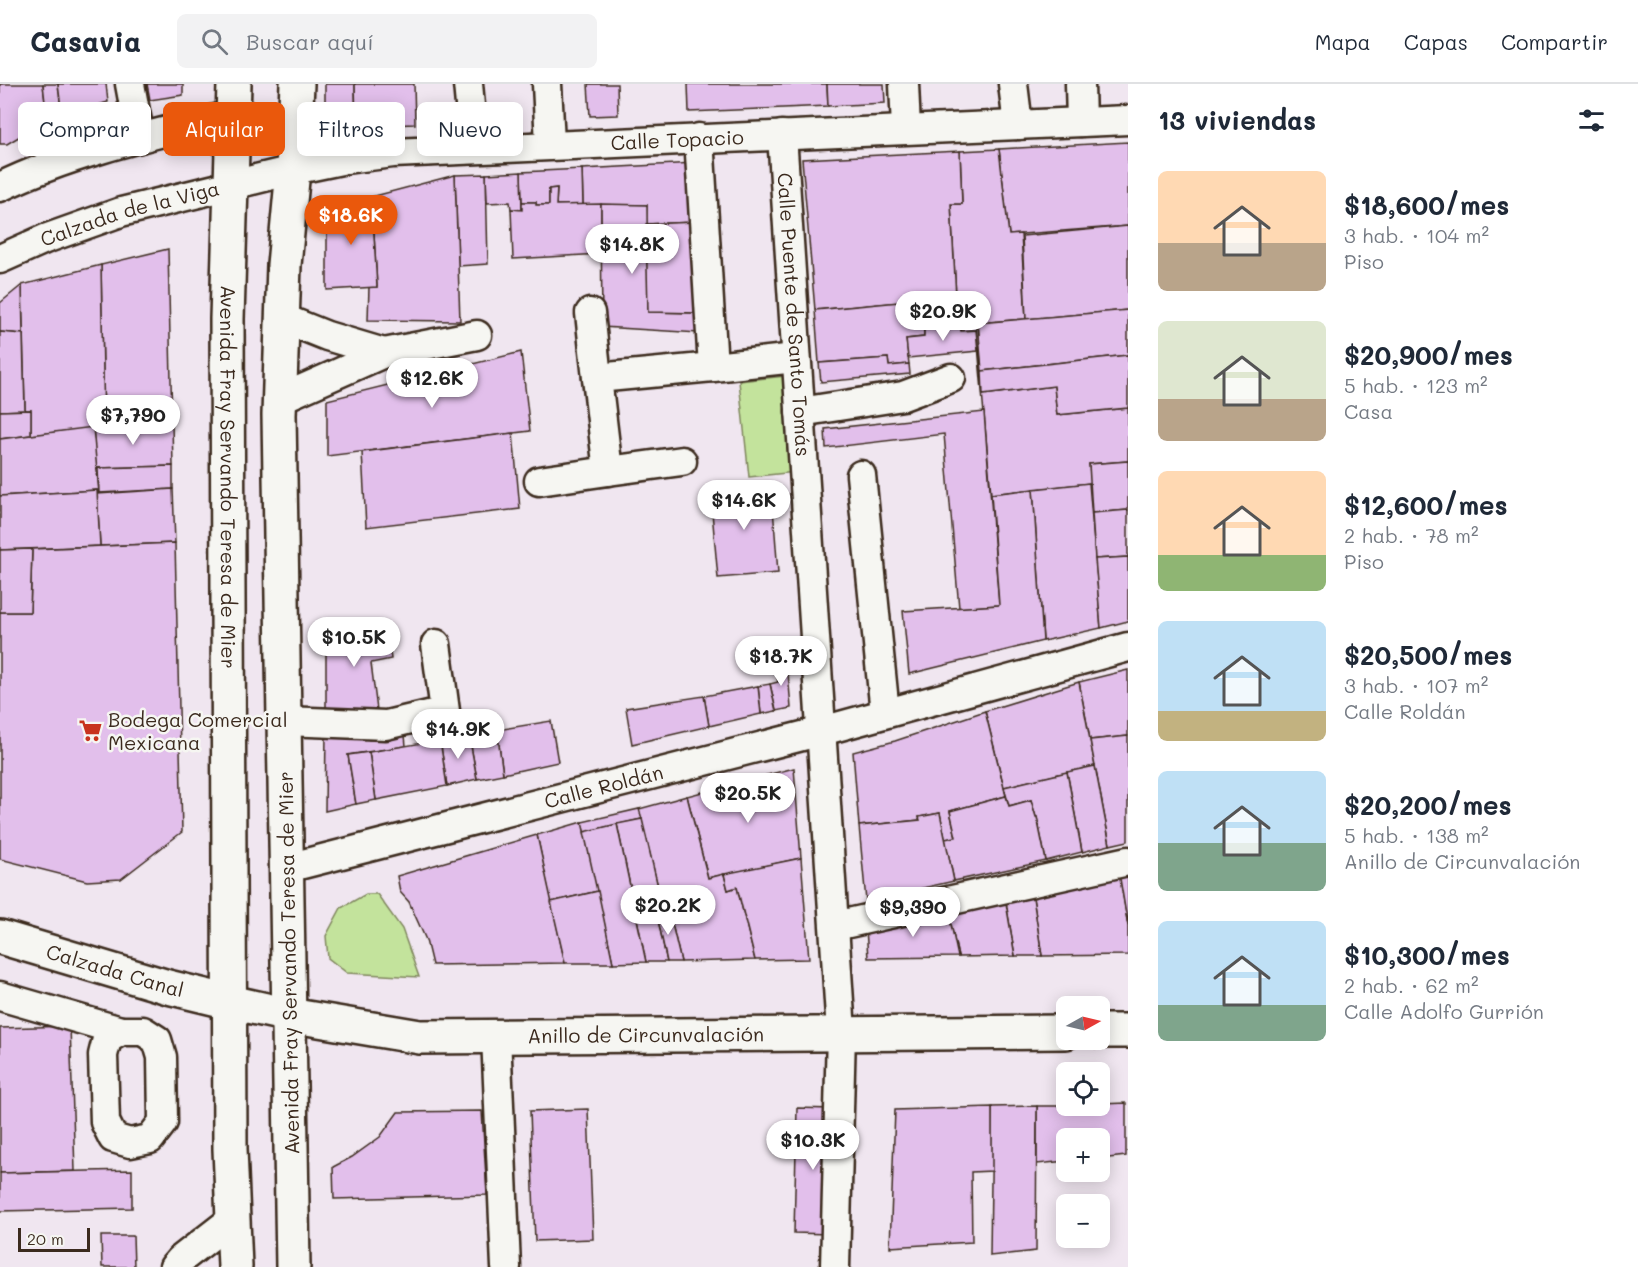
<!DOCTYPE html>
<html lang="es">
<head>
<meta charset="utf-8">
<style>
  :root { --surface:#fff; --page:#f2f2f3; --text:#1f2937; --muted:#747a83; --line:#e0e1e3; --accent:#ea580c }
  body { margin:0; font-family:Mali,sans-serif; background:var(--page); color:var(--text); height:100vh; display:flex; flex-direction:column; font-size:22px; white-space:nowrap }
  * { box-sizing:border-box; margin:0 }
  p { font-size:20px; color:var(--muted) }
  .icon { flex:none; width:33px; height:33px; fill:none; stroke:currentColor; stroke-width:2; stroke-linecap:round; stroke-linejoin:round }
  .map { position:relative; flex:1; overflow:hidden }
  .sheet { display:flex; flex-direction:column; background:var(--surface); width:510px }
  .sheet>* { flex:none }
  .banner { position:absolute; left:18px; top:18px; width:570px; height:54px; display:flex; gap:12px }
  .needle { width:39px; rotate:82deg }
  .fabs { position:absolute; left:1056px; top:912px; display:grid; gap:12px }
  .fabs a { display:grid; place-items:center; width:54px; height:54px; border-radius:9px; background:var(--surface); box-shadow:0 3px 15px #0003; font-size:30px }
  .scale { position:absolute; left:18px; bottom:15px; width:72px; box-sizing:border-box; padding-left:6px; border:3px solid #3b2a1e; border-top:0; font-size:16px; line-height:21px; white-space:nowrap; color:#3b2a1e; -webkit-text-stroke:4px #f6f6f2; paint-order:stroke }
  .price { position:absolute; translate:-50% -51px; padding:0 14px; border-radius:21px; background:#fff; color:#222; font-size:20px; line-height:39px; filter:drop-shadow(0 2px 3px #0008) }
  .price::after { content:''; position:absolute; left:50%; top:36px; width:18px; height:14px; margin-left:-9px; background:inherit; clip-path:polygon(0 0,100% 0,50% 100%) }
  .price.on { background:var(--accent); color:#fff }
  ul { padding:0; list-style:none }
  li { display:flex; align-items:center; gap:18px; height:150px; padding:0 30px }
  li span { display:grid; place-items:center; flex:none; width:168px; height:120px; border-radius:9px; color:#555 }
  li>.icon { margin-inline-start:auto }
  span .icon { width:72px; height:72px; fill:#fffc; stroke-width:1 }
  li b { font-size:26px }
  h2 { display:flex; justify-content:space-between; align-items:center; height:72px; padding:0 30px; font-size:26px }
  .tag { padding:0 21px; border-radius:9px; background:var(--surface); box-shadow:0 3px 15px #0003; font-size:21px; line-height:54px }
  .tag.on { background:var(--accent); color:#fff }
  header { display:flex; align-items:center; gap:36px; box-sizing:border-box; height:84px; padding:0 30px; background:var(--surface); border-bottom:2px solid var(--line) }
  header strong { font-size:28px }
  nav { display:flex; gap:33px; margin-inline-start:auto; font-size:21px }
  .search { width:420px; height:54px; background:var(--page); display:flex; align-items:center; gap:15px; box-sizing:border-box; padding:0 21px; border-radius:9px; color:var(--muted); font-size:22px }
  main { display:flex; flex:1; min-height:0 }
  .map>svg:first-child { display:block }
  .green { fill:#c3e39c; stroke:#7f865d; stroke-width:1.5 }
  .building { fill:#e2bfeb; stroke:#3b2a1e; stroke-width:1.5 }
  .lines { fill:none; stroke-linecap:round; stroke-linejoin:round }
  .minor-casing { stroke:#3b2a1e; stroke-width:33 }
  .major-casing { stroke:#3b2a1e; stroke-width:38 }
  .minor { stroke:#f6f6f2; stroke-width:28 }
  .major { stroke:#f6f6f2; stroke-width:33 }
  .labels { text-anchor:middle; stroke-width:5; stroke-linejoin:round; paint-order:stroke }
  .street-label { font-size:20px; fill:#3b2a1e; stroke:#f6f6f2 }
  .poi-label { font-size:20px; fill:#3b2a1e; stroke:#f6f6f2; text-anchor:start }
</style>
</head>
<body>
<header>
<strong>Casavia</strong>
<div class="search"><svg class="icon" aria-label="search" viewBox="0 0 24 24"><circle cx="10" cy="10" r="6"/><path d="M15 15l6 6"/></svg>Buscar aquí</div>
<nav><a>Mapa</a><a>Capas</a><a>Compartir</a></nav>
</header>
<main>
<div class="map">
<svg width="1128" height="1183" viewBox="0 0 1128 1183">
  <rect width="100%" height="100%" fill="#f0e6f0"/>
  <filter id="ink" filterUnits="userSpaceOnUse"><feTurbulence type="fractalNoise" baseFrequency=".0167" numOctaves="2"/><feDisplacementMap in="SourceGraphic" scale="12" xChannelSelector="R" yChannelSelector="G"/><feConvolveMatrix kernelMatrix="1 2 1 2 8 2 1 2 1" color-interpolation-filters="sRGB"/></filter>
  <g filter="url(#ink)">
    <!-- green -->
    <g class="green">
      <path d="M786,292l10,96 -47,5 -10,-96z"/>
      <path d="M366,810h11l25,35 17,48 -72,-4 -19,-15 -2,-22 15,-28z"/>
    </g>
    <!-- building -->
    <g class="building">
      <path d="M0,0h43l4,36 -40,24h-7z"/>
      <path d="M43,0h15l4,32 -15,5z"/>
      <path d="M58,0h48l2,18 -46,14z"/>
      <path d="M147,0h36v11l-33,5z"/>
      <path d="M325,0h30l1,42 -31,1z"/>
      <path d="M355,0h59l1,40 -59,2z"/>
      <path d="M588,0h29l1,31 -28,1z"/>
      <path d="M688,0h139l1,22 -139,6z"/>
      <path d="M827,0h57l1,19 -57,3z"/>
      <path d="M1128,58v84l-119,9 -10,-86z"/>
      <path d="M999,65l10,86 12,-1 5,85 -50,4 -3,-28 -17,2 -5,-93h11l-2,-53z"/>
      <path d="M960,67l2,53h-11l5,93 -141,13 -13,-151z"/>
      <path d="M695,79l1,59 -50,2 1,-19h-64l-1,-36z"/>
      <path d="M582,85l1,36h-27l1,-17 -8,1v16h-13v-3h-14l-1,-30z"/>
      <path d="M521,88l1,38 -11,-1 -1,-7 -23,1 -1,-29z"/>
      <path d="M486,90l2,90 -30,2 -3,-91z"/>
      <path d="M455,91l5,146 -92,-1 1,-33h8l-4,-70 2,-1 -4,-19z"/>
      <path d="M557,104l-1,17 45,-1v50l-88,5 -2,-50 11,1v-8h14v3h13v-16z"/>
      <path d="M371,113l4,19 -2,1 4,70 -50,3v-82z"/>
      <path d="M601,120l46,1 1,107 51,1v20l-97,-6z"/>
      <path d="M696,138l3,91 -51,-1 -2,-88z"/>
      <path d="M1128,142v84l-102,9 -4,-83z"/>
      <path d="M168,165l4,176 -68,2 -3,-162z"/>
      <path d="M101,181l3,162 -73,8v-25h-6l-3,-125z"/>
      <path d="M22,201l1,49 -23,-2v-29z"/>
      <path d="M973,211l3,35 -15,1 -1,-6 -36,3v9l-18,2 3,25 -20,2 -1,-8 -69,5 -4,-53z"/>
      <path d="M1128,226v45l-146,16 -4,-48z"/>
      <path d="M976,239h2l5,72 71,-9 3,29 71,-7v53l-39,3 2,19 -100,11z"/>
      <path d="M960,241l1,6 15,-1 2,21 -70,7 -2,-19 18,-2v-9z"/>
      <path d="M0,248l23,2 2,76 -25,1z"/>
      <path d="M521,268l9,79 -203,25v-56z"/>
      <path d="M1128,271v53l-71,7 -3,-29 -71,9 -1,-24z"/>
      <path d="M888,274l1,8 20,-2 1,10 -89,8 -2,-19z"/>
      <path d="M31,326v25l-31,4v-28z"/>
      <path d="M984,328l15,193 -40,3 -15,-174 -118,14 -1,-19z"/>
      <path d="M172,341l1,41 -77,2 -3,-41z"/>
      <path d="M93,343l6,66 -2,1v-4l-97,6v-57z"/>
      <path d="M513,349l7,76 -154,18 -4,-75z"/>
      <path d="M1128,377v49l-36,3 -3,-49z"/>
      <path d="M173,382v23l-74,4 -1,-25z"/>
      <path d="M771,398l7,91 -60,5 -8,-88z"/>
      <path d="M1089,399l12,145 -58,13 -10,-152z"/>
      <path d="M173,405l2,54 -75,3 -3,-52z"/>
      <path d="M1033,405l10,152 -134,33 -6,-63 96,-6 -8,-111z"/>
      <path d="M97,406l3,56 -100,4v-54z"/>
      <path d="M1128,426v47l-33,2 -3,-46z"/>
      <path d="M175,459l7,289 -61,47 -34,2 -87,-22v-247h30l2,-63z"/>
      <path d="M32,465l-2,63h-30v-62z"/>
      <path d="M1128,473v64l-27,7 -6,-69z"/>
      <path d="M386,540l5,35 -20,4 6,47 -51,1v-74z"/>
      <path d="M787,577l4,47 -15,3 -6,-27 8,-2 -4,-19z"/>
      <path d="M1128,586v66l-38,4 -11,-58z"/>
      <path d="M1079,598l16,84 -91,21 -19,-76z"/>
      <path d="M770,600l6,27 -15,3 -3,-28z"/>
      <path d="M758,602l3,28 -52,12 -5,-30z"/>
      <path d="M704,612l5,30 -77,18 -6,-36z"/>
      <path d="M985,627l21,85 -56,15 6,26 -11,2 -5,-26 -21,4 1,3 -61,6 -6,-74 42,-11z"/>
      <path d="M551,637l7,41 -55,12 -6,-44z"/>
      <path d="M497,646l6,44 -26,5 -8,-44z"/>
      <path d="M367,647l2,9 36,-5 1,11 -58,9 8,49 -31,7 1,-79z"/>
      <path d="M469,651l8,44 -30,7 -7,-46z"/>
      <path d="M1128,652v105l-18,4 -20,-105z"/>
      <path d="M440,656l7,46 -71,14 -7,-48z"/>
      <path d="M369,668l7,48 -20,4 -8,-49z"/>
      <path d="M1095,682l15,79 -28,7 -15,-80z"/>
      <path d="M794,684l7,90 -93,20 -21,-82z"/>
      <path d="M1067,688l15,80 -36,9 -9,-44h-1l-5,-17 -22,6 -5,-19z"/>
      <path d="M687,712l21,82 16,-4 4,16 9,-3 18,73 -74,2 -13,-55 -5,1 -24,-99z"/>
      <path d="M1006,712l3,10 22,-6 5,17h1l9,44 -92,20 -9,-42 11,-2 -6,-26z"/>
      <path d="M639,725l3,10 -58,13 -2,-10z"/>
      <path d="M940,729l14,68 -88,20 -7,-75 61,-6 -1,-3z"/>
      <path d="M642,735l21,89 -7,2 11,52h-21l-29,-138z"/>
      <path d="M582,738l16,69 -47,11 -14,-67z"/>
      <path d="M617,740l29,138 -33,1 -29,-131z"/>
      <path d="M537,751l28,128 -133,2 -6,-25 -17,-38 -9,-10 -3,-16z"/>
      <path d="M801,774l8,101 -54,1 -18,-73 -9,3 -4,-16z"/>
      <path d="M1119,787l9,55v29l-86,1 -10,-65z"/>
      <path d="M1128,787v55l-9,-53z"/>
      <path d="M598,807l15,72h-48l-14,-61z"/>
      <path d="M1032,807l10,65h-27l-10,-59z"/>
      <path d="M1005,813l10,59 -57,1 -10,-47z"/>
      <path d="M668,823l13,55h-14l-11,-52z"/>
      <path d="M948,826l10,47 -90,1 -2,-30z"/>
      <path d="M70,942l5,145 -75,2v-145z"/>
      <path d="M1126,1019v53l-26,3v-21h-34v23l-29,3v-58h63v-2z"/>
      <path d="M1037,1022l-1,145 -46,5 2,-149z"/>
      <path d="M992,1023v64l-21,1 1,70 -82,5 5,-137z"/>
      <path d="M797,1024l35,1 -3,125 -35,-1z"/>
      <path d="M588,1025l5,130 -58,2 -5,-130z"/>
      <path d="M482,1027l5,84 -153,4 -1,-32 19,-10 28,-20 18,-25z"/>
      <path d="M132,1086v38l-132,3v-38z"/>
      <path d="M101,1152h32l1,31h-32z"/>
    </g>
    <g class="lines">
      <defs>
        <g id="minor">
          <path d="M130,0l10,54"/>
          <path d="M468,0l6,64"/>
          <path d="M547,0l3,60"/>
          <path d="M904,0l2,45"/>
          <path d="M1013,0l5,41"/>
          <path d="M1080,0l1,38"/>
          <path id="s1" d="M782,51l59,897 -6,235"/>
          <path d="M699,54l14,229 83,-9"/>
          <path d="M0,103c72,-35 155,-53 232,-72"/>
          <path id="s2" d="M0,175l45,-20 76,-27 172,-42 53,-11 47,-6 735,-33"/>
          <path d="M590,229l7,65"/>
          <path d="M282,234l45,18 57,17"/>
          <path d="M280,315l104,-46 93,-18"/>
          <path d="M800,328l103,-16 48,-18"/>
          <path d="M682,377l-74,10 -11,-93 116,-11"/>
          <path d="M861,391l24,238"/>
          <path d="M539,397l69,-10"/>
          <path d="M285,637l101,4 59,-14 -9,-67"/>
          <path id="s3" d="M287,784l535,-137 306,-84"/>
          <path d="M835,842l293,-65"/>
          <path d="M0,912l121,35"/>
          <path d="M121,947h22l14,9 5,17 1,65 -13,17 -20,4 -17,-5 -8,-16 -2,-67 4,-16z"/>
          <path d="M496,952l10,231"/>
          <path d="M174,1183l6,-7 54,-42"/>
        </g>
        <g id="major">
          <path id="s4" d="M234,0l-7,235 3,830 5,118"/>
          <path id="s5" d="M0,853l168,50 62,15 59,13 131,22 646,-5"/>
          <path d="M1100,947h28"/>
          <path d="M293,1183l-14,-852 5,-150 9,-95 4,-86"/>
        </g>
      </defs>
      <!-- minor casing -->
      <use href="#minor" class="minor-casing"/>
      <!-- major casing -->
      <use href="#major" class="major-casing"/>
      <!-- minor -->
      <use href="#minor" class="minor"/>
      <!-- major -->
      <use href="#major" class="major"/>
    </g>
  </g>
  <!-- icons -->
  <defs>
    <symbol id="supermarket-bare" viewBox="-9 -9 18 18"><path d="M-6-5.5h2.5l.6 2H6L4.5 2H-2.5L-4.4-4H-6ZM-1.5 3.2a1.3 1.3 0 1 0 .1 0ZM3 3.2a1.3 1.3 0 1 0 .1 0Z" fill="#c8321e" stroke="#f6f6f2" stroke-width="2.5" paint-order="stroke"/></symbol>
  </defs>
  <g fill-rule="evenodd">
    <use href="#supermarket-bare" x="74" y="630" width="33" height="33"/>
  </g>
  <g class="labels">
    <!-- street labels -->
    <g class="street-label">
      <text dy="7" stroke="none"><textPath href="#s2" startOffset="693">Calle Topacio</textPath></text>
      <text dy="7" stroke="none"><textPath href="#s2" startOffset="138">Calzada de la Viga</textPath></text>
      <text dy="7" stroke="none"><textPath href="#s1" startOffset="180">Calle Puente de Santo Tomás</textPath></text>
      <text dy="7" stroke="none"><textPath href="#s4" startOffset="393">Avenida Fray Servando Teresa de Mier</textPath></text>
      <text dy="7" stroke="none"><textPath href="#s3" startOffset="327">Calle Roldán</textPath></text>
      <text transform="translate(289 879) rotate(-91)" y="7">Avenida Fray Servando Teresa de Mier</text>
      <text dy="7" stroke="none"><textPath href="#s5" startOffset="120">Calzada Canal</textPath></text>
      <text dy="7" stroke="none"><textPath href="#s5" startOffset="658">Anillo de Circunvalación</textPath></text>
    </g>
    <!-- poi labels -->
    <g class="poi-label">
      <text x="108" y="643">Bodega Comercial<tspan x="108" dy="23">Mexicana</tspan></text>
    </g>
  </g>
</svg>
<div class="fabs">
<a><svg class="needle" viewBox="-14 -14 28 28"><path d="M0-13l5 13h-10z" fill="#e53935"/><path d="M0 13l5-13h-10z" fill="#747a83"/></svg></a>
<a><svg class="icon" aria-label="locate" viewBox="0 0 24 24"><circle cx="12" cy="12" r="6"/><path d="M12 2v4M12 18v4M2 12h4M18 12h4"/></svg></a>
<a>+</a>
<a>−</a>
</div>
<div class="scale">20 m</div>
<b class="price on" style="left:351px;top:162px">$18.6K</b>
<b class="price" style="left:632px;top:191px">$14.8K</b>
<b class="price" style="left:943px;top:258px">$20.9K</b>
<b class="price" style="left:432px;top:325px">$12.6K</b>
<b class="price" style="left:133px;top:362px">$7,790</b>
<b class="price" style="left:744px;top:447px">$14.6K</b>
<b class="price" style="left:354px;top:584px">$10.5K</b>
<b class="price" style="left:781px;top:603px">$18.7K</b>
<b class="price" style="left:458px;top:676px">$14.9K</b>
<b class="price" style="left:748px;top:740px">$20.5K</b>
<b class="price" style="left:668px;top:852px">$20.2K</b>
<b class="price" style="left:913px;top:854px">$9,390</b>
<b class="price" style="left:813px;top:1087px">$10.3K</b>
<div class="banner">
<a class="tag">Comprar</a>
<a class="tag on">Alquilar</a>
<a class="tag">Filtros</a>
<a class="tag">Nuevo</a>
</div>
</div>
<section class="sheet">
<h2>13 viviendas<svg class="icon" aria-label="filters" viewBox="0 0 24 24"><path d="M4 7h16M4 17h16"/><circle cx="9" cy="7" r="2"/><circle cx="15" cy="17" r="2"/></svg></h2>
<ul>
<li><span style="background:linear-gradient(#ffd9b3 60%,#b9a48a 0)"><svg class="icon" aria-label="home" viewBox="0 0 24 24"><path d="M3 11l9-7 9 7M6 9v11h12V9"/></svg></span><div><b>$18,600/mes</b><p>3 hab. · 104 m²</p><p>Piso</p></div></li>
<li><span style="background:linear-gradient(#dfe7d0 65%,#b9a48a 0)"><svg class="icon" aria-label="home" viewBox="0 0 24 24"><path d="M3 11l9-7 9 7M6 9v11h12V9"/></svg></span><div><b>$20,900/mes</b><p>5 hab. · 123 m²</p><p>Casa</p></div></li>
<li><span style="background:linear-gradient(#ffd9b3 70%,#8fb573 0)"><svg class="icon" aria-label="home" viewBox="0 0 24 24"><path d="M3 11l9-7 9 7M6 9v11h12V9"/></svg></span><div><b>$12,600/mes</b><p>2 hab. · 78 m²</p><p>Piso</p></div></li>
<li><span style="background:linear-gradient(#bfe0f5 75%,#c2b280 0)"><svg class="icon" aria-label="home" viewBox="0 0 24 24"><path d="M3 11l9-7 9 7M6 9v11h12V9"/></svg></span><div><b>$20,500/mes</b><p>3 hab. · 107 m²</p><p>Calle Roldán</p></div></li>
<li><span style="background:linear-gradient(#bfe0f5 60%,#7fa58c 0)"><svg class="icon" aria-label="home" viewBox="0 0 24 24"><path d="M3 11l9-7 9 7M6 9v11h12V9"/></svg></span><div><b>$20,200/mes</b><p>5 hab. · 138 m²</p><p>Anillo de Circunvalación</p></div></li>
<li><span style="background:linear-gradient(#bfe0f5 70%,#7fa58c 0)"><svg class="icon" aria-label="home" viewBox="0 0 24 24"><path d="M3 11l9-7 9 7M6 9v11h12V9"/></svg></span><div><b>$10,300/mes</b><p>2 hab. · 62 m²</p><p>Calle Adolfo Gurrión</p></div></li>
</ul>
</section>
</main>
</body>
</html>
